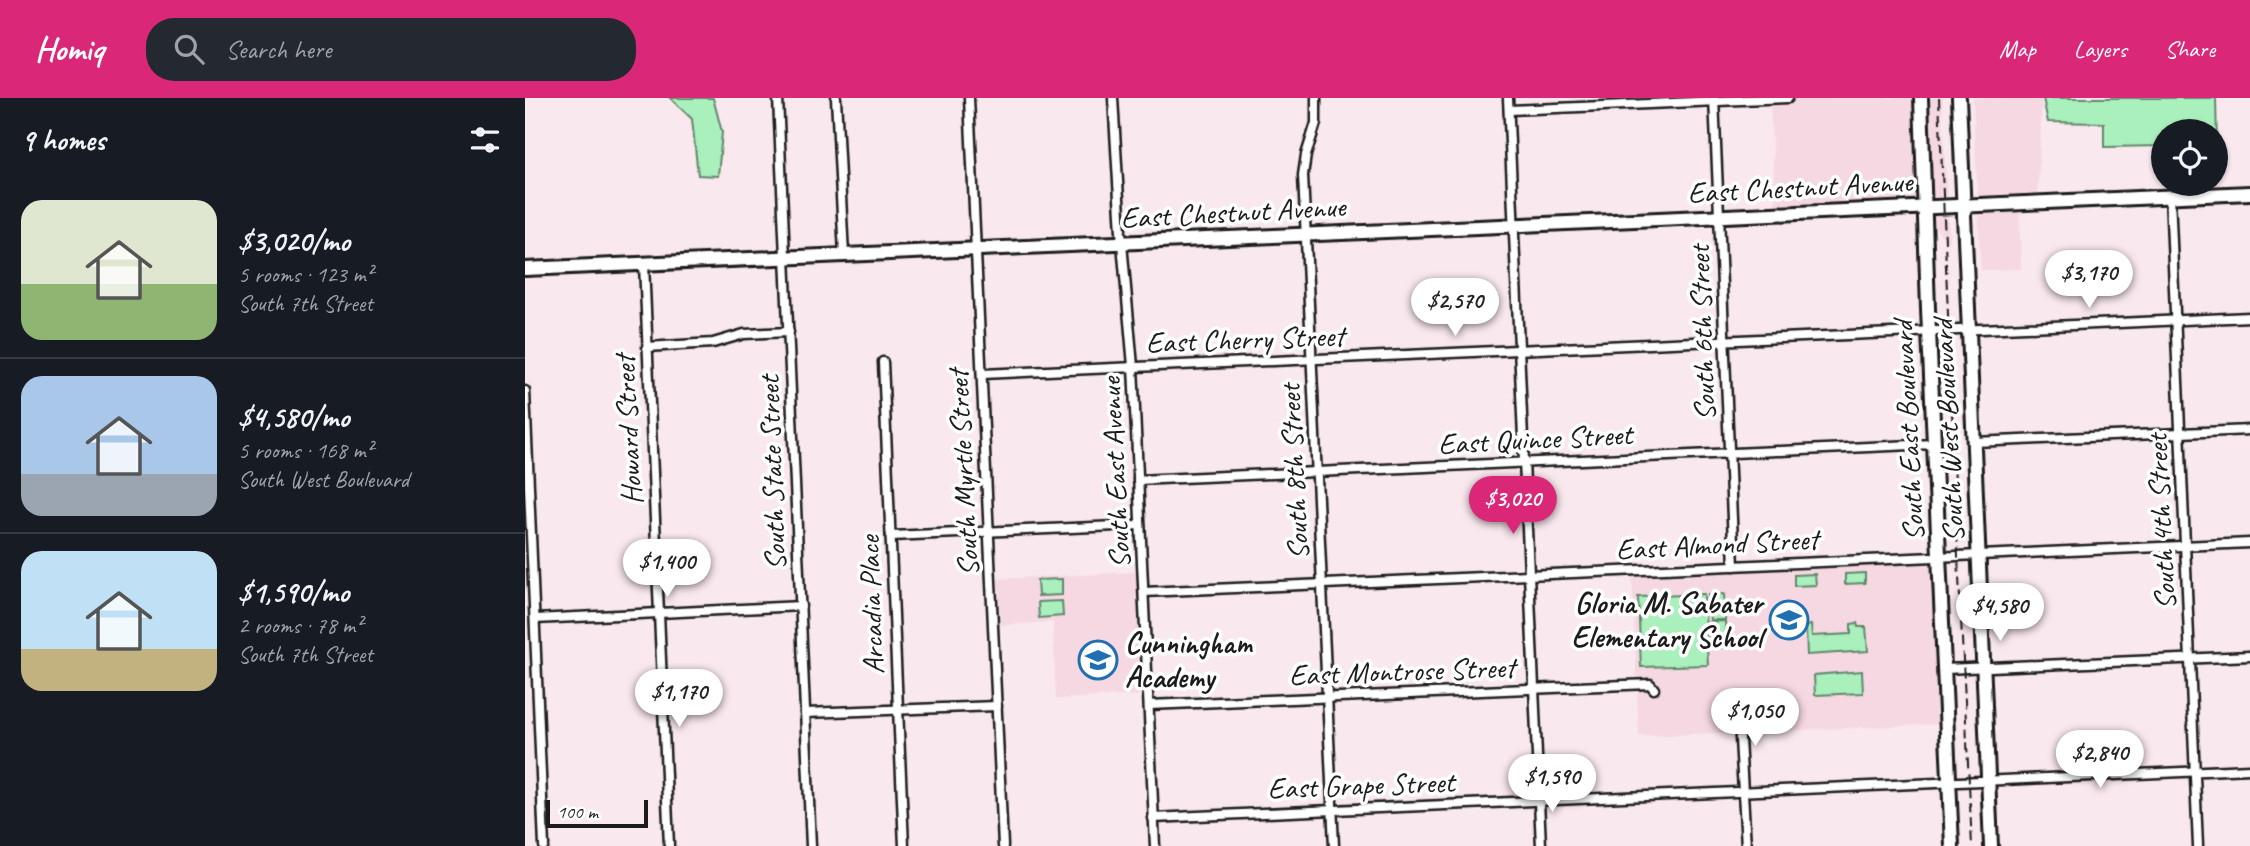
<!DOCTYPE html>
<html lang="en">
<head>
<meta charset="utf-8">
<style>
  :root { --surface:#171b24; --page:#242831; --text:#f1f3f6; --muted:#9ea1a6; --line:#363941; --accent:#db2777 }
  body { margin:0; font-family:Caveat,sans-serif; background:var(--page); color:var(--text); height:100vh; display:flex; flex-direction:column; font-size:26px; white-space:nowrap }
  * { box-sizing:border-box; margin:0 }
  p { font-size:23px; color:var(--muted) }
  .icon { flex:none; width:38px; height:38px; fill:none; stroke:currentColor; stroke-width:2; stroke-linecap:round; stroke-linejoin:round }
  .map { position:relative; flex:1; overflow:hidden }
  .details { display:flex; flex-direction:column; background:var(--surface); width:525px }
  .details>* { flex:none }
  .fabs { position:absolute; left:1626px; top:21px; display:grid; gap:14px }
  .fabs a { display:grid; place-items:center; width:77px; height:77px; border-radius:50%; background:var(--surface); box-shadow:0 2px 5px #0004; font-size:35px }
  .scale { position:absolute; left:21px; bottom:18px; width:102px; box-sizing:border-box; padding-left:7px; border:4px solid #1c1c1c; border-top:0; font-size:19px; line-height:24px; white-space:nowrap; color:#1c1c1c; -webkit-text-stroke:5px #fff; paint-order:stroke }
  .price { position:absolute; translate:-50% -60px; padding:0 16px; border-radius:24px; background:#fff; color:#222; font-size:23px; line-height:46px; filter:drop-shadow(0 2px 4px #0008) }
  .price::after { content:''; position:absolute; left:50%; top:42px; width:21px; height:16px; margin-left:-10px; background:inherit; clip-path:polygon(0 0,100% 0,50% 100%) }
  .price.on { background:var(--accent); color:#fff }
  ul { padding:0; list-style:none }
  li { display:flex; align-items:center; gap:21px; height:175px; padding:0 21px }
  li+li { border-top:2px solid var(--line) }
  li span { display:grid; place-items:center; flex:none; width:196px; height:140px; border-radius:21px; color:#555 }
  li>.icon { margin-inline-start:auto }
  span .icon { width:84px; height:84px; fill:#fffc; stroke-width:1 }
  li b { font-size:30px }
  h2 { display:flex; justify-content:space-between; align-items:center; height:84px; padding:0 21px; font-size:30px }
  header { display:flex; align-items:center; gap:42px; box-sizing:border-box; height:98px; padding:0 35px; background:var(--accent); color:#fff }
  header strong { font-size:33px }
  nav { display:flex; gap:38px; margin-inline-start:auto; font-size:24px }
  .search { width:490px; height:63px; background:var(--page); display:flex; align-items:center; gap:18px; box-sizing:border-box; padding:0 24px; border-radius:28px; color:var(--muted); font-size:26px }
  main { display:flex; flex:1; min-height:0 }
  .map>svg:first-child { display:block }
  .built { fill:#f5d8e1 }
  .green { fill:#a9f0bd; stroke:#62866c; stroke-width:2 }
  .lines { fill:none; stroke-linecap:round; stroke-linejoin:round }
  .street-casing { stroke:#1c1c1c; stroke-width:13 }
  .secondary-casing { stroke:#1c1c1c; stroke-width:18 }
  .street { stroke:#fff; stroke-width:8 }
  .secondary { stroke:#fff; stroke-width:12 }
  .rail { stroke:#1c1c1c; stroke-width:2; stroke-dasharray:10 5; stroke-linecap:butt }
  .labels { text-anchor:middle; stroke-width:7; stroke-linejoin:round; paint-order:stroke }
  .street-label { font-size:30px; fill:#1c1c1c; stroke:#fff }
  .poi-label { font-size:30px; font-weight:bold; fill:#1c1c1c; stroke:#fff; text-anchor:end }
</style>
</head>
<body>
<header>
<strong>Homiq</strong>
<div class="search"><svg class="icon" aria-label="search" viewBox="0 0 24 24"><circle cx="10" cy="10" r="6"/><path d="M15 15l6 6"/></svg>Search here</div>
<nav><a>Map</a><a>Layers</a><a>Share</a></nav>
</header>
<main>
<section class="details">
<h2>9 homes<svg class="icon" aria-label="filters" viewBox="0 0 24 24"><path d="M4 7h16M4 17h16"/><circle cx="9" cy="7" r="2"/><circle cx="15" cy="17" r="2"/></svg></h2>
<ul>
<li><span style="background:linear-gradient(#dfe7d0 60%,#8fb573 0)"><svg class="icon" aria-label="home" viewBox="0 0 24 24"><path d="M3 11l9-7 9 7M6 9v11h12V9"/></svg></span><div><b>$3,020/mo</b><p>5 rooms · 123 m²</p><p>South 7th Street</p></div></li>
<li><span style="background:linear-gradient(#a9c7e8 70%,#9aa5b1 0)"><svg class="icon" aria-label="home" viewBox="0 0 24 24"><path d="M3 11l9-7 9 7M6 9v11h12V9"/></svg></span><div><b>$4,580/mo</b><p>5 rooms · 168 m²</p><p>South West Boulevard</p></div></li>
<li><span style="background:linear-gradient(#bfe0f5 70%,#c2b280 0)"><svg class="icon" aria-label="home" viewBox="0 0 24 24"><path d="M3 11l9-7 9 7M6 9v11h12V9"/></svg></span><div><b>$1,590/mo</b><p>2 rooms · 78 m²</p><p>South 7th Street</p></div></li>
</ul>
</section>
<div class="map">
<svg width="1725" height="748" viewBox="0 0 1725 748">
  <rect width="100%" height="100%" fill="#f9e8ed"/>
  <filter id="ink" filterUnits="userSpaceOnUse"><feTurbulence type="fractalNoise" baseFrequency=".0143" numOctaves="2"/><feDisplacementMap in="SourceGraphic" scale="14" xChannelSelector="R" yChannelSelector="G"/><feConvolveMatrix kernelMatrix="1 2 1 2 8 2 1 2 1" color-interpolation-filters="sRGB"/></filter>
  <g filter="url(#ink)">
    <!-- built -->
    <g class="built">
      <path d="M1227,0h190l7,145 -31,-35 -142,6 -6,-114z"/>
      <path d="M1448,0h69l-5,106 -18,1 2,64 -40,1z"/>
      <path d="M1415,459l7,167 -308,12 -7,-165z"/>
      <path d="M613,474l6,123 -88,4 -3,-77 -52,3 -3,-46z"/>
    </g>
    <!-- green -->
    <g class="green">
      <path d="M145,0h43l9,34 -4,44 -20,-1 -6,-56z"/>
      <path d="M1518,0h173l1,48h-1l-1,-15h-52v15l-59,1v-24l-56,-1z"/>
      <path d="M1340,475v10l-20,1v-10z"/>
      <path d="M1290,476l1,11 -22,1v-11z"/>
      <path d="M537,481v16l-24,1 -1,-16z"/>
      <path d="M1179,496l4,71 -67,2 -3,-70z"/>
      <path d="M1199,496l1,26h-15l-2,-25z"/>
      <path d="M537,503l1,15 -24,2 -1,-16z"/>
      <path d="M1200,523l1,26 -15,1 -2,-26z"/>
      <path d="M1332,525l1,4h8l2,24 -61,4 -1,-29 5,-1 1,11 39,-2v-10z"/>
      <path d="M1337,573l1,22 -48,2 -1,-20z"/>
    </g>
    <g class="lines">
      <defs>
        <g id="street">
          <path d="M253,0l33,748"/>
          <path d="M311,0l8,157"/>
          <path d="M444,0l34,748"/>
          <path d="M588,0l8,134 12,134 22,480"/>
          <path d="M791,0v25l-10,32 -3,20 31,671"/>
          <path d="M983,0l33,748"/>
          <path d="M1189,0l20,468"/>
          <path d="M984,12l279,-12"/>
          <path d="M1645,98l28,650"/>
          <path d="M119,166l25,582"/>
          <path d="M122,249l66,-4 31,-9 45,-2"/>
          <path d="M358,264l21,484"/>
          <path d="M457,276l1268,-57"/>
          <path d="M0,293l19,455"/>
          <path d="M1450,344l275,-12"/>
          <path d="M613,382l796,-36"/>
          <path d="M366,438l249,-11"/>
          <path d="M619,494l1106,-49"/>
          <path d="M10,521l266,-13"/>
          <path d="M1420,571l305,-13"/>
          <path d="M624,607l501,-21 4,5"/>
          <path d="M280,615l192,-7"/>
          <path d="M1210,617l4,6 7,125"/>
          <path d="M628,720l1097,-49"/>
        </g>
        <g id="secondary">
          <path d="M1396,0l7,211 24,537"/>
          <path d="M1434,0l32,748"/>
          <path d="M0,171l1725,-76"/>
        </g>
      </defs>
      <!-- street casing -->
      <use href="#street" class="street-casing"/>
      <!-- secondary casing -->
      <use href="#secondary" class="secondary-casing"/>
      <!-- street -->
      <use href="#street" class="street"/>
      <!-- secondary -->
      <use href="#secondary" class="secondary"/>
      <!-- rail -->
      <path class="rail" d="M1414,0l19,458 14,290"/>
    </g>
  </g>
  <!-- icons -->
  <defs>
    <symbol id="school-ring" viewBox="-11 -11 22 22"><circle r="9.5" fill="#fff" stroke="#1f6fb2" stroke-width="1.5"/><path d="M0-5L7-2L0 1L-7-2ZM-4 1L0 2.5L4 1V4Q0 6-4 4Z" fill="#1f6fb2"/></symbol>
  </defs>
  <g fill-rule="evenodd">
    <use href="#school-ring" x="1242" y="500" width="44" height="44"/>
    <use href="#school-ring" x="551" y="540" width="44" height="44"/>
  </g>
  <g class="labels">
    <!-- street labels -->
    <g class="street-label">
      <text transform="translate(1275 89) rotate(-3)" y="10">East Chestnut Avenue</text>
      <text transform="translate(708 114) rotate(-3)" y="10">East Chestnut Avenue</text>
      <text transform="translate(1177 235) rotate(-92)" y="10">South 6th Street</text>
      <text transform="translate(720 241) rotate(-2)" y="10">East Cherry Street</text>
      <text transform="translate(103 332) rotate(-93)" y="10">Howard Street</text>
      <text transform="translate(1383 333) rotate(-93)" y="10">South East Boulevard</text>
      <text transform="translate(1423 333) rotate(-93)" y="10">South West Boulevard</text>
      <text transform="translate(1010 341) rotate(-3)" y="10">East Quince Street</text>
      <text transform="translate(769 374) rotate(-93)" y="10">South 8th Street</text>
      <text transform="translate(247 375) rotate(-92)" y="10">South State Street</text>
      <text transform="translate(438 375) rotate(-93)" y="10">South Myrtle Street</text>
      <text transform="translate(590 375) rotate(-93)" y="10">South East Avenue</text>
      <text transform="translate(1636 424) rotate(-93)" y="10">South 4th Street</text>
      <text transform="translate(1192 446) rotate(-3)" y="10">East Almond Street</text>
      <text transform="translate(346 507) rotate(-92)" y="10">Arcadia Place</text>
      <text transform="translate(877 573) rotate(-2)" y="10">East Montrose Street</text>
      <text transform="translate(836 687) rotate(-2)" y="10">East Grape Street</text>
    </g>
    <!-- poi labels -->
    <g class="poi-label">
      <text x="1237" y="515">Gloria M. Sabater<tspan x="1237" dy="34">Elementary School</tspan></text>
      <text x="600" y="555" text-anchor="start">Cunningham<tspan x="600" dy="34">Academy</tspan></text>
    </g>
  </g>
</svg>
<div class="fabs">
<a><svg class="icon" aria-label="locate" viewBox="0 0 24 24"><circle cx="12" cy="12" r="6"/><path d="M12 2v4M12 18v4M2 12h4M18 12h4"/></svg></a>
</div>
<div class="scale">100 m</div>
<b class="price" style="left:1564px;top:212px">$3,170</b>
<b class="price" style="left:930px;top:240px">$2,570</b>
<b class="price on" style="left:988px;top:438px">$3,020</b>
<b class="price" style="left:142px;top:501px">$1,400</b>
<b class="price" style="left:1475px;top:545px">$4,580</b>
<b class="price" style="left:154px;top:631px">$1,170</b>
<b class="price" style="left:1230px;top:650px">$1,050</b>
<b class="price" style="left:1575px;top:692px">$2,840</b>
<b class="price" style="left:1027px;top:716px">$1,590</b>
</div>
</main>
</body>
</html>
